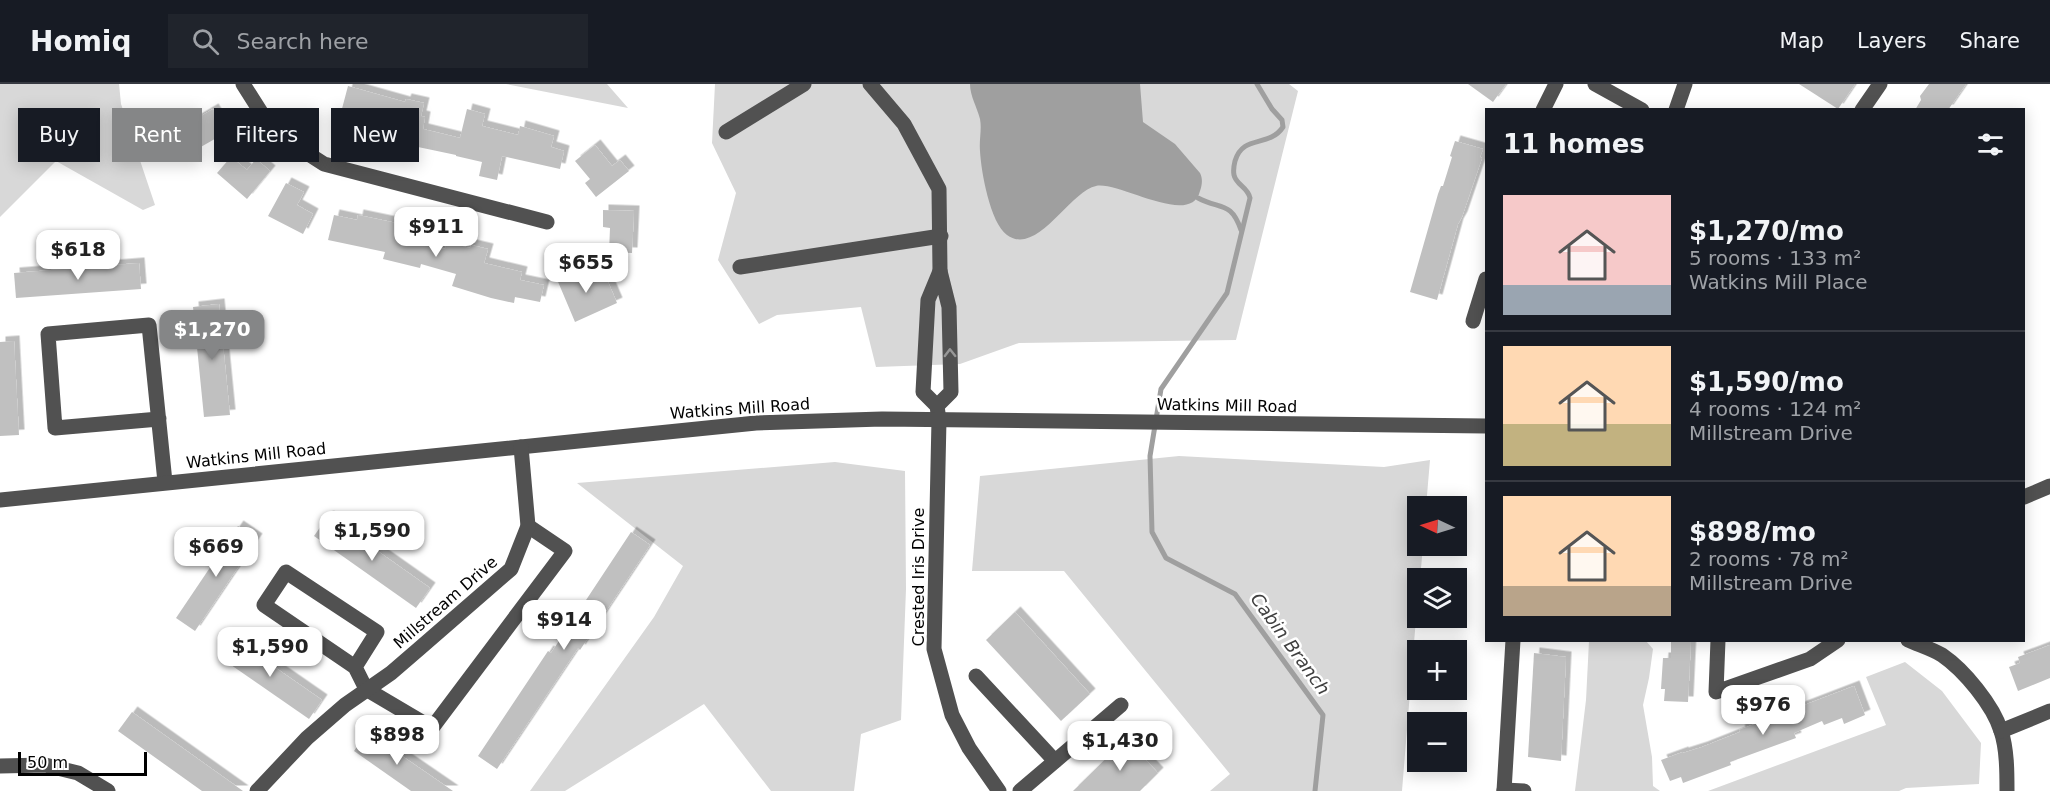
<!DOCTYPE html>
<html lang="en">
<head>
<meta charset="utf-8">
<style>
  :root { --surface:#171b24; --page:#20242c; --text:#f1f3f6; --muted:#9ea1a6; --line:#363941; --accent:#858687 }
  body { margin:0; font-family:"DejaVu Sans",sans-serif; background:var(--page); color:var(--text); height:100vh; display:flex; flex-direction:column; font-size:22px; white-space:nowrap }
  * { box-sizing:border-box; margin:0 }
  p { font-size:20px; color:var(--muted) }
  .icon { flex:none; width:33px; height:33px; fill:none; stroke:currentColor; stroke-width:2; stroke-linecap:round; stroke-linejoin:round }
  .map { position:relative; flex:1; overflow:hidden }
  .drawer { position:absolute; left:1485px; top:24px; width:540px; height:534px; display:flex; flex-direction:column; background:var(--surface); border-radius:0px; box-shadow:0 3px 15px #0003 }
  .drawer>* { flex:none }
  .banner { position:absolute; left:18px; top:24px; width:570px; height:54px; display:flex; gap:12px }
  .needle { width:39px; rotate:274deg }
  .fabs { position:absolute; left:1407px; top:412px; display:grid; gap:12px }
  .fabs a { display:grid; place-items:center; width:60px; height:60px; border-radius:0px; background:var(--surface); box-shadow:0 3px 15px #0003; font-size:30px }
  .scale { position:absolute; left:18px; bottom:15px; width:129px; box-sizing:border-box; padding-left:6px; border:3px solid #000; border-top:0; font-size:16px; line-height:21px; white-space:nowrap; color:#000; -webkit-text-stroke:4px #fff; paint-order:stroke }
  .price { position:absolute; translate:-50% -51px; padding:0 14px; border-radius:12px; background:#fff; color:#222; font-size:20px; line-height:39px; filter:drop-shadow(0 2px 3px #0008) }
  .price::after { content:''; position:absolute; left:50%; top:36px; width:18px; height:14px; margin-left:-9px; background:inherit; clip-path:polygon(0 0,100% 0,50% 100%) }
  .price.active { background:var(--accent); color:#fff }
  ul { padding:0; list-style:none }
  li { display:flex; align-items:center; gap:18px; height:150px; padding:0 18px }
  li+li { border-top:2px solid var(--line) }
  li span { display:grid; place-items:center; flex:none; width:168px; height:120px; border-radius:0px; color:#555 }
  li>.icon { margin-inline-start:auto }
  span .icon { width:72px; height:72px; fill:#fffc; stroke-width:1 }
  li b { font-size:26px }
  h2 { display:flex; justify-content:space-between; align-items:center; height:72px; padding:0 18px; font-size:26px }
  .tag { padding:0 21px; border-radius:0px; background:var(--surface); box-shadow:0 3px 15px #0003; font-size:21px; line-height:54px }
  .tag.active { background:var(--accent); color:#fff }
  header { display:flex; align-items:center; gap:36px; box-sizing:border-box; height:84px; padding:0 30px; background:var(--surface); border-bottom:2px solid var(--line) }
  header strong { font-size:28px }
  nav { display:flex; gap:33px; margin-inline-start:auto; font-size:21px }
  .search { width:420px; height:54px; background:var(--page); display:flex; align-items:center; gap:15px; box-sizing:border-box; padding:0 21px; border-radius:0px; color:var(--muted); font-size:22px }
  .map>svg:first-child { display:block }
  .green { fill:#d8d8d8 }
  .water { fill:#9f9f9f }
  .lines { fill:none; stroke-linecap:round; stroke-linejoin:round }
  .stream { stroke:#9f9f9f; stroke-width:5 }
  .building { fill:#c0c0c0; filter:url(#shadow) }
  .minor { stroke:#515151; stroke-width:15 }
  .oneway { stroke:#979797 }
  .labels { text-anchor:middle; stroke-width:5; stroke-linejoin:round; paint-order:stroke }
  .street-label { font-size:16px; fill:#000; stroke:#fff }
  .water-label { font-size:18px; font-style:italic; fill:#404040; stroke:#fff }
</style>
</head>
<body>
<header>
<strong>Homiq</strong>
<div class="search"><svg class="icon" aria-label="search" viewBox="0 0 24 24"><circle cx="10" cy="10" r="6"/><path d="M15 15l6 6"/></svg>Search here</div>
<nav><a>Map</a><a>Layers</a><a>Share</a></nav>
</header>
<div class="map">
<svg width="2050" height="707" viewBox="0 0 2050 707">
  <defs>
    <filter id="shadow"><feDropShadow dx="5.5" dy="-5.5" stdDeviation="0" flood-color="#0004"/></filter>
  </defs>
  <rect width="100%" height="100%" fill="#fff"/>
  <!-- green -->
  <g class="green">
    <path d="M0,0h119l2,20 34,101 -12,5 -87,-49 -56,56z"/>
    <path d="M506,0h101l21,24z"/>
    <path d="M715,0h574l9,7 -62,249 -217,3 -59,21 -84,3 -15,-60 -84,8 -18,9 -41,-64 18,-67 -24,-50z"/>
    <path d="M1179,372l205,11 46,-7 -4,47h-8v39h5l-3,33h-2l-1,27 -15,185h-192l20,-17 -166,-203h-92l8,-95z"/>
    <path d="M835,378l70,9 1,118 -5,131 -40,14 -7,57h-83l-67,-87 -139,87h-35l124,-174 29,-51 -106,-83z"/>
    <path d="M1589,557h57l7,8 -4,29 -6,27 9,52 1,29 7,5h-85l11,-91z"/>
    <path d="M1905,578l37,29 39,52 -2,41 -73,4 -7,3h-191l178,-66 -20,-48z"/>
  </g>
  <!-- water -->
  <path class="water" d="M970,0h170l3,38 32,22 25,29c3,6 2,12 0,18 -9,37 -81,-10 -104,-5 -26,5 -59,71 -89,49 -17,-12 -26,-64 -27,-84 -1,-11 2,-22 0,-32 -3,-12 -10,-23 -10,-35z"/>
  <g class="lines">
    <!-- stream -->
    <g class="stream">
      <path d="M1257,0l15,25 10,11 1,7c-14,21 -40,7 -48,34 -1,4 -2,9 -1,14 2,10 14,12 16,23l-23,95 -66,96 -11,67 2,76 14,26 69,36 88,121 -8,76"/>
      <path d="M1198,114c23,12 33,3 43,32"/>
    </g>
  </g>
  <!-- building -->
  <g class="building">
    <path d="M1468,0h38l-13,18z"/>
    <path d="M1799,0h56l-17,25z"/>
    <path d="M1929,0h37l-18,26h-33l6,-10 -1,-4z"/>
    <path d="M348,2l57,16 1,-3 18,4 -3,13 4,1 -2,12 37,9 7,-29 18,5 -3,12 36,9 2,-9 34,10 -3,11 13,4 -4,18 -58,-13 -5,24 -18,-4 3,-14 -26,-6v-1l-76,-16 -2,7 -17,-5 4,-14 -26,-7z"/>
    <path d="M213,25l14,23 -28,16 -13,-23z"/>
    <path d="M1455,57l28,8 -3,8 2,1 -20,59 -4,7 -21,76 -27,-8 28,-98 3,-8h2l9,-29 -2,-1z"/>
    <path d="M595,61l17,21 8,-6 9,11 -33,26 -11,-14 5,-4 -15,-18z"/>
    <path d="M231,73l16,13 9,-11 14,12 -23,28 -30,-26z"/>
    <path d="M286,99l18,9 -7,13 16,9 -10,20 -35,-18z"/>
    <path d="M603,126l31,1 -2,42 -23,-1 1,-24 -7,-1z"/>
    <path d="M334,131l23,5 1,-5 53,11 -3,15 37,8 2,-7 23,6 1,-3 17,4 -4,14 38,9 -2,8 24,5 -4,17 -25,-5 -1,6 -23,-5 -39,-12 4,-12 -35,-10 -1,4 -37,-9 2,-7 -57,-12z"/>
    <path d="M139,179l2,26 -125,9 -2,-25z"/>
    <path d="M571,186l5,11 27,-11 14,33 -42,19 -19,-45z"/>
    <path d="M219,220l11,111 -26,2 -11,-110z"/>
    <path d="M14,257l5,94 -19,1v-94z"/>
    <path d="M328,432l102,72 -14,20 -102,-72z"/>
    <path d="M238,442l19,13 -62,92 -19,-13z"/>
    <path d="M631,448l19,13 -70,105 -2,-2 -81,121 -19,-13 70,-105 3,2z"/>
    <path d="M1015,528l75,82 -29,27 -75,-81z"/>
    <path d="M231,553l91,63 -13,19 -91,-63z"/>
    <path d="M1671,556h20l-3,62 -24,-1 1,-12h-4l2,-31h8z"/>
    <path d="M2050,561v33l-32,13 -9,-24 11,-4 -2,-6z"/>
    <path d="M1534,569l32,4 -5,104 -33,-4z"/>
    <path d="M1854,602l11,29 -21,9 -2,-6 -18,7 -2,-4 -28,12 2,5 -66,24 1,3 -48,18 -2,-6 -11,4 -9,-21 22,-8v1l19,-6 38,-15 -1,-2z"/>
    <path d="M132,628l111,79h-41l-84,-60z"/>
    <path d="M367,648l86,59h-42l-57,-40z"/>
    <path d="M1126,655l32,34 -18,18h-67z"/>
  </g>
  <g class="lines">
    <!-- minor -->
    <g class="minor">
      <path d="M243,0l21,33 32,29 28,18 223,58"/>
      <path d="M870,0l34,40 35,65 1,82"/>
      <path d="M1595,0l47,26"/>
      <path d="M1543,26l13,-26"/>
      <path d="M1676,26l9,-26"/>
      <path d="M1862,26l18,-26"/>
      <path d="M726,48l78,-48"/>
      <path d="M740,183l201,-31"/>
      <path d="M1473,237l13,-42"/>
      <path d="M937,322l14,-14 -2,-85 -9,-36 -12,29 -5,92 14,14 2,14 -5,229 18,66 17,33 30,43"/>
      <path d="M159,335l-104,9 -7,-94 101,-9 16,157"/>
      <path d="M2024,413l26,-11"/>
      <path d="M0,416l756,-77 126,-4 604,7"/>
      <path d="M1718,556l-2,52 94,-33 28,-19"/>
      <path d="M1908,556c11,5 24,9 34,15 22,15 51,50 59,76 6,18 6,41 6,60"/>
      <path d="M355,583l22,-35 -91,-60 -22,33 91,62 11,22 66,39 133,-177 -37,-25"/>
      <path d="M976,592l79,85"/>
      <path d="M2001,647l49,-20"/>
      <path d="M0,682l45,-1 33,8 30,18"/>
      <path d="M1504,706l20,1"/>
      <path d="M257,707l50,-53 38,-33 46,-32 29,-25 91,-79 17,-43 -7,-79"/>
      <path d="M1020,707l101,-86"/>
      <path d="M1504,707l9,-151"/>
    </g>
  </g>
  <!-- one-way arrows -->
  <defs><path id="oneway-chevron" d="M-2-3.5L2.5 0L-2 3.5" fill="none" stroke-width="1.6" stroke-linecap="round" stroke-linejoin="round" transform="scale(1.5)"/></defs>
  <use class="oneway" href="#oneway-chevron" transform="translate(950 269) rotate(-91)"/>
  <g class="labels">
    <!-- street labels -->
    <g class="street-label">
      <text transform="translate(1227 321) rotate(1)" y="6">Watkins Mill Road</text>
      <text transform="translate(740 324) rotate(-4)" y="6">Watkins Mill Road</text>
      <text transform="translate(256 371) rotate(-6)" y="6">Watkins Mill Road</text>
      <text transform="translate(918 493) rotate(-90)" y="6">Crested Iris Drive</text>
      <text transform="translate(445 518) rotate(-41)" y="6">Millstream Drive</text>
    </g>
    <!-- water labels -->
    <g class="water-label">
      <text transform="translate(1290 560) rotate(54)" y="6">Cabin Branch</text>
    </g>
  </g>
</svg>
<div class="fabs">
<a><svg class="needle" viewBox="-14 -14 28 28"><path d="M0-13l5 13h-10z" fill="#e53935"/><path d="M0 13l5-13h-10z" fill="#9ea1a6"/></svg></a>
<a><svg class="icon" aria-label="layers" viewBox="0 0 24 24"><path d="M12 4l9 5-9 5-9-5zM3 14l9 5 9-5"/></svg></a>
<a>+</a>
<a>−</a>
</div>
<div class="scale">50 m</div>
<b class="price" style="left:436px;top:174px">$911</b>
<b class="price" style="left:78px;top:197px">$618</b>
<b class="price" style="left:586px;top:210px">$655</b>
<b class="price active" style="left:212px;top:277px">$1,270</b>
<b class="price" style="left:372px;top:478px">$1,590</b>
<b class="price" style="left:216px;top:494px">$669</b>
<b class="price" style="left:564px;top:567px">$914</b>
<b class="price" style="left:270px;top:594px">$1,590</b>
<b class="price" style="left:1763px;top:652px">$976</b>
<b class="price" style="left:397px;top:682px">$898</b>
<b class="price" style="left:1120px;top:688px">$1,430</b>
<div class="banner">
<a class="tag">Buy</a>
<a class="tag active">Rent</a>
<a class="tag">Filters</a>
<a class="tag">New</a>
</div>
<section class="drawer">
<h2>11 homes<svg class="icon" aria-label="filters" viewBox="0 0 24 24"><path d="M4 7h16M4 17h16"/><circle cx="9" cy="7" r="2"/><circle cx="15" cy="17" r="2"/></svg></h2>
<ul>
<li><span style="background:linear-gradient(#f6c9c9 75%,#9aa5b1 0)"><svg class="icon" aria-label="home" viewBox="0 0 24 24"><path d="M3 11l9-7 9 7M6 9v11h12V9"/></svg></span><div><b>$1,270/mo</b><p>5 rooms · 133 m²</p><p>Watkins Mill Place</p></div></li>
<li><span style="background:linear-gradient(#ffd9b3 65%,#c2b280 0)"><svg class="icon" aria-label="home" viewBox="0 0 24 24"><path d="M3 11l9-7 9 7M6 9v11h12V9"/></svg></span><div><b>$1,590/mo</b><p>4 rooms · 124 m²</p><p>Millstream Drive</p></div></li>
<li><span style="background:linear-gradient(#ffd9b3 75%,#b9a48a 0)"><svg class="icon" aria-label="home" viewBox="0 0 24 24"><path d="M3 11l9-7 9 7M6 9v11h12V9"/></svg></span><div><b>$898/mo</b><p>2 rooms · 78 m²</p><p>Millstream Drive</p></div></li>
</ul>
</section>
</div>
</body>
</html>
